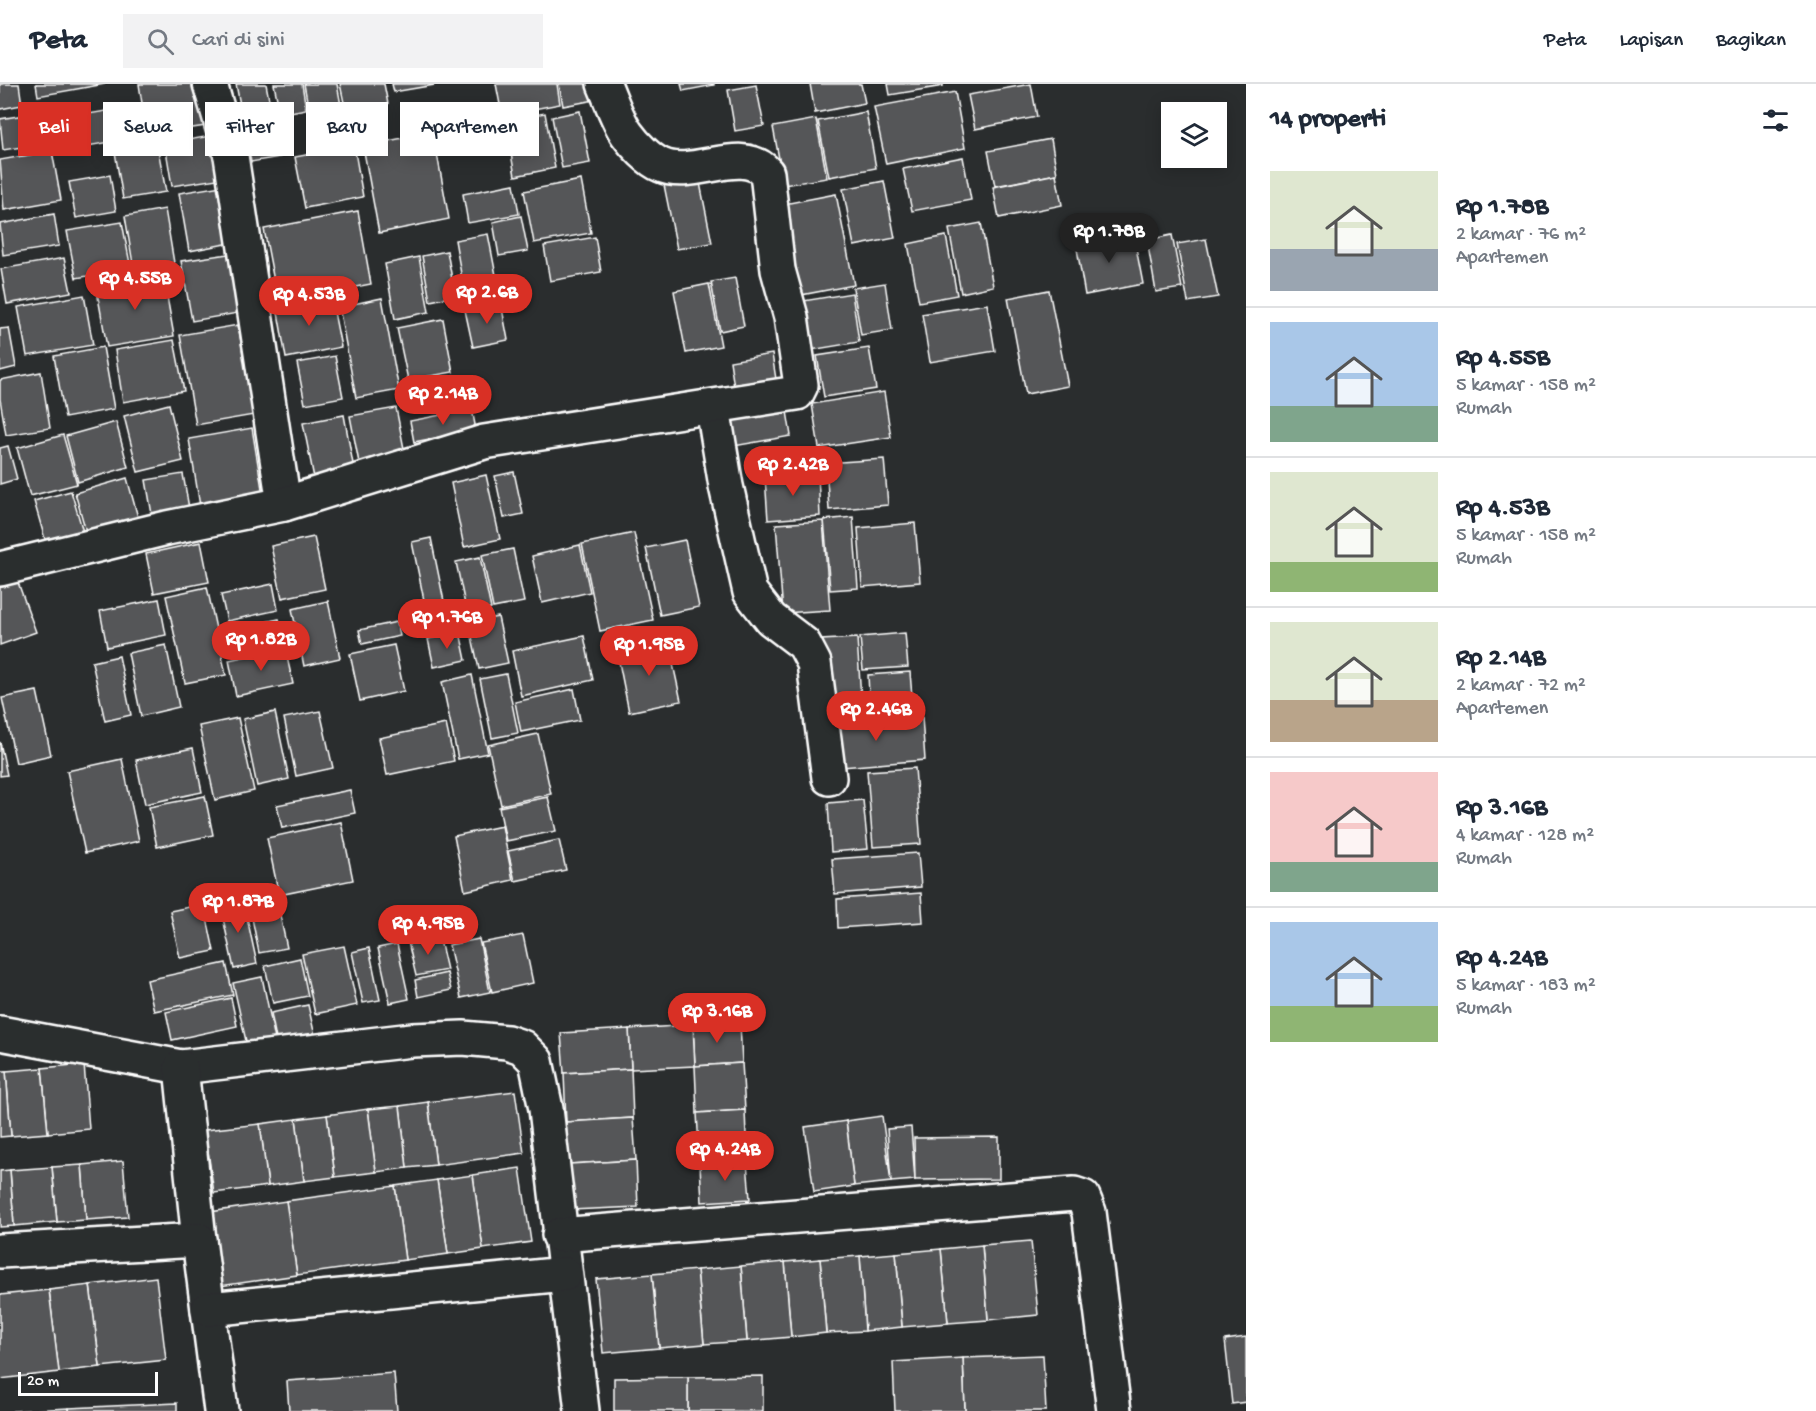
<!DOCTYPE html>
<html lang="id">
<head>
<meta charset="utf-8">
<style>
  :root { --surface:#fff; --page:#f2f2f3; --text:#1f2937; --muted:#747a83; --line:#e0e1e3; --accent:#d93025 }
  body { margin:0; font-family:"Gochi Hand",sans-serif; background:var(--page); color:var(--text); height:100vh; display:flex; flex-direction:column; font-size:22px; white-space:nowrap }
  * { box-sizing:border-box; margin:0 }
  p { font-size:20px; color:var(--muted) }
  .icon { flex:none; width:33px; height:33px; fill:none; stroke:currentColor; stroke-width:2; stroke-linecap:round; stroke-linejoin:round }
  .map { position:relative; flex:1; overflow:hidden }
  .side { display:flex; flex-direction:column; background:var(--surface); width:570px }
  .side>* { flex:none }
  .guide { position:absolute; left:18px; top:18px; width:570px; height:54px; display:flex; gap:12px }
  .buttons { position:absolute; left:1161px; top:18px; display:grid; gap:12px }
  .buttons a { display:grid; place-items:center; width:66px; height:66px; border-radius:0px; background:var(--surface); box-shadow:0 3px 15px #0003; font-size:30px }
  .scale { position:absolute; left:18px; bottom:15px; width:140px; box-sizing:border-box; padding-left:6px; border:3px solid #fff; border-top:0; font-size:16px; line-height:21px; white-space:nowrap; color:#fff; -webkit-text-stroke:4px #2a2d2e; paint-order:stroke }
  .price { position:absolute; translate:-50% -51px; padding:0 14px; border-radius:21px; background:var(--accent); color:#fff; font-size:20px; line-height:39px; filter:drop-shadow(0 2px 3px #0008) }
  .price::after { content:''; position:absolute; left:50%; top:36px; width:18px; height:14px; margin-left:-9px; background:inherit; clip-path:polygon(0 0,100% 0,50% 100%) }
  .price.active { background:#222; color:#fff }
  ul { padding:0; list-style:none }
  li { display:flex; align-items:center; gap:18px; height:150px; padding:0 24px }
  li+li { border-top:2px solid var(--line) }
  li span { display:grid; place-items:center; flex:none; width:168px; height:120px; border-radius:0px; color:#555 }
  li>.icon { margin-inline-start:auto }
  span .icon { width:72px; height:72px; fill:#fffc; stroke-width:1 }
  li b { font-size:26px }
  h2 { display:flex; justify-content:space-between; align-items:center; height:72px; padding:0 24px; font-size:26px }
  .tag { padding:0 21px; border-radius:0px; background:var(--surface); box-shadow:0 3px 15px #0003; font-size:21px; line-height:54px }
  .tag.active { background:var(--accent); color:#fff }
  header { display:flex; align-items:center; gap:36px; box-sizing:border-box; height:84px; padding:0 30px; background:var(--surface); border-bottom:2px solid var(--line) }
  header strong { font-size:28px }
  nav { display:flex; gap:33px; margin-inline-start:auto; font-size:21px }
  .search { width:420px; height:54px; background:var(--page); display:flex; align-items:center; gap:15px; box-sizing:border-box; padding:0 21px; border-radius:0px; color:var(--muted); font-size:22px }
  main { display:flex; flex:1; min-height:0 }
  .map>svg:first-child { display:block }
  .building { fill:#555758; stroke:#fff; stroke-width:1.5 }
  .lines { fill:none; stroke-linecap:round; stroke-linejoin:round }
  .minor-casing { stroke:#fff; stroke-width:38 }
  .minor { stroke:#2a2d2e; stroke-width:33 }
</style>
</head>
<body>
<header>
<strong>Peta</strong>
<div class="search"><svg class="icon" aria-label="search" viewBox="0 0 24 24"><circle cx="10" cy="10" r="6"/><path d="M15 15l6 6"/></svg>Cari di sini</div>
<nav><a>Peta</a><a>Lapisan</a><a>Bagikan</a></nav>
</header>
<main>
<div class="map">
<svg width="1246" height="1327" viewBox="0 0 1246 1327">
  <rect width="100%" height="100%" fill="#2a2d2e"/>
  <filter id="ink" filterUnits="userSpaceOnUse"><feTurbulence type="fractalNoise" baseFrequency=".0167" numOctaves="2"/><feDisplacementMap in="SourceGraphic" scale="12" xChannelSelector="R" yChannelSelector="G"/><feConvolveMatrix kernelMatrix="1 2 1 2 8 2 1 2 1" color-interpolation-filters="sRGB"/></filter>
  <g filter="url(#ink)">
    <!-- building -->
    <g class="building">
      <path d="M0,0h19l3,21 -22,4z"/>
      <path d="M36,0h69l-67,12z"/>
      <path d="M139,0h66l7,41 -65,10z"/>
      <path d="M236,0h30l14,73 -29,5z"/>
      <path d="M274,0h28l4,25 -26,5z"/>
      <path d="M304,0h33l6,32 -32,6z"/>
      <path d="M340,0h44l4,20 -42,8z"/>
      <path d="M392,0h42v1l-40,7z"/>
      <path d="M496,0h61l3,20 -58,11z"/>
      <path d="M559,0h33l3,16 -32,6z"/>
      <path d="M681,0h33v1l-31,6z"/>
      <path d="M810,0h51l4,19 -50,10z"/>
      <path d="M888,0h55v2l-53,9z"/>
      <path d="M1031,0l6,33 -62,12 -7,-34z"/>
      <path d="M756,1l8,41 -29,5 -7,-41z"/>
      <path d="M955,8l10,56 -79,16 -12,-57z"/>
      <path d="M129,23l5,31 -64,11 -5,-31z"/>
      <path d="M49,27l5,31 -51,8 -3,-31z"/>
      <path d="M580,27l10,52 -28,5 -10,-51z"/>
      <path d="M866,28l10,56 -47,9 -11,-56z"/>
      <path d="M545,29l10,55 -40,8 -10,-56z"/>
      <path d="M816,35l11,59 -43,7 -11,-58z"/>
      <path d="M433,48l16,87 -70,14 -16,-87z"/>
      <path d="M216,51l8,43 -52,8 -7,-42z"/>
      <path d="M1051,55l6,35 -62,12 -7,-35z"/>
      <path d="M157,60l9,48 -43,7 -8,-47z"/>
      <path d="M354,62l9,51 -58,11 -10,-51z"/>
      <path d="M52,67l9,49 -57,10 -4,-50z"/>
      <path d="M963,73l8,43 -59,11 -9,-42z"/>
      <path d="M697,84l15,75 -35,6 -15,-74z"/>
      <path d="M1056,90l6,31 -63,13 -6,-31z"/>
      <path d="M110,91l6,36 -40,7 -7,-36z"/>
      <path d="M581,96l10,53 -57,10 -10,-52z"/>
      <path d="M884,97l11,57 -41,8 -11,-57z"/>
      <path d="M514,100l5,30 -51,9 -5,-29z"/>
      <path d="M221,102l10,57 -42,8 -10,-58z"/>
      <path d="M836,110l18,91 -53,10 -17,-91z"/>
      <path d="M165,125l9,54 -40,7 -9,-54z"/>
      <path d="M358,127l13,73 -93,18 -14,-73z"/>
      <path d="M54,130l5,32 -56,9 -3,-31z"/>
      <path d="M521,132l7,35 -29,5 -6,-34z"/>
      <path d="M122,138l9,47 -55,9 -9,-47z"/>
      <path d="M981,139l12,63 -32,7 -12,-64z"/>
      <path d="M1133,148l10,52 -58,11 -9,-52z"/>
      <path d="M488,150l12,62 -34,6 -11,-62z"/>
      <path d="M1172,151l10,53 -26,4 -9,-52z"/>
      <path d="M946,152l11,59 -38,7 -11,-58z"/>
      <path d="M595,153l6,35 -51,9 -6,-35z"/>
      <path d="M1206,155l12,58 -30,5 -11,-58z"/>
      <path d="M447,167l8,45 -25,5 -8,-45z"/>
      <path d="M228,170l10,59 -46,8 -11,-60z"/>
      <path d="M419,173l10,55 -34,7 -10,-55z"/>
      <path d="M64,174l7,34 -64,12 -6,-35z"/>
      <path d="M163,190l11,62 -67,11 -11,-61z"/>
      <path d="M735,194l9,48 -24,5 -9,-49z"/>
      <path d="M885,199l7,47 -31,5 -8,-47z"/>
      <path d="M709,200l12,62 -35,7 -12,-62z"/>
      <path d="M1049,206l19,96 -42,8 -18,-96z"/>
      <path d="M852,209l7,49 -48,8 -8,-49z"/>
      <path d="M84,211l9,50 -66,11 -9,-49z"/>
      <path d="M331,213l10,50 -55,11 -9,-51z"/>
      <path d="M382,214l17,92 -43,8 -17,-91z"/>
      <path d="M501,219l7,37 -35,7 -8,-37z"/>
      <path d="M987,220l8,47 -65,11 -8,-48z"/>
      <path d="M443,235l10,53 -45,8 -11,-52z"/>
      <path d="M238,241l16,90 -58,10 -16,-90z"/>
      <path d="M9,244l7,39 -16,4v-42z"/>
      <path d="M174,256l10,51 -61,11 -8,-52z"/>
      <path d="M103,263l11,62 -49,9 -11,-62z"/>
      <path d="M869,264l7,41 -52,8 -7,-41z"/>
      <path d="M772,270l6,38 -42,8 -6,-39z"/>
      <path d="M335,272l8,41 -38,7 -8,-41z"/>
      <path d="M41,288l9,56 -44,7 -6,-36v-19z"/>
      <path d="M453,293l4,23 -52,9 -5,-23z"/>
      <path d="M884,308l7,45 -72,11 -7,-44z"/>
      <path d="M785,315l6,37 -57,10 -6,-37z"/>
      <path d="M169,320l14,57 -45,11 -14,-56z"/>
      <path d="M396,324l10,51 -46,9 -10,-52z"/>
      <path d="M472,325l4,21 -62,12 -4,-21z"/>
      <path d="M344,331l11,60 -40,8 -12,-60z"/>
      <path d="M116,338l12,45 -50,15 -12,-46z"/>
      <path d="M252,344l11,67 -63,11 -11,-67z"/>
      <path d="M63,351l14,49 -47,12 -13,-48z"/>
      <path d="M8,362l9,33 -17,5v-36z"/>
      <path d="M884,375l4,46 -59,5 -3,-47z"/>
      <path d="M514,388l9,42 -19,4 -9,-42z"/>
      <path d="M183,390l7,40 -37,6 -7,-40z"/>
      <path d="M818,390l2,42 -52,4 -3,-43z"/>
      <path d="M486,391l14,64 -36,8 -13,-64z"/>
      <path d="M127,394l12,43 -52,14 -12,-42z"/>
      <path d="M71,407l13,44 -37,11 -13,-45z"/>
      <path d="M853,433l5,71 -28,2 -6,-70z"/>
      <path d="M823,437l7,89 -47,3 -7,-89z"/>
      <path d="M915,439l5,59 -58,5 -4,-59z"/>
      <path d="M634,449l19,87 -53,11 -18,-87z"/>
      <path d="M314,453l11,52 -43,9 -11,-52z"/>
      <path d="M431,454l14,68 -19,4 -14,-68z"/>
      <path d="M685,456l14,67 -39,8 -14,-67z"/>
      <path d="M201,458l8,40 -55,11 -8,-39z"/>
      <path d="M580,461l10,47 -48,11 -10,-47z"/>
      <path d="M513,465l11,53 -31,6 -11,-53z"/>
      <path d="M480,473l11,52 -24,5 -11,-52z"/>
      <path d="M16,493l20,55 -36,13v-63z"/>
      <path d="M273,500l5,26 -51,11 -6,-26z"/>
      <path d="M207,503l19,88 -41,8 -19,-87z"/>
      <path d="M159,515l7,36 -59,12 -7,-36z"/>
      <path d="M328,517l12,57 -36,8 -12,-57z"/>
      <path d="M454,533l3,13 -37,8 -3,-14z"/>
      <path d="M498,533l10,46 -29,6 -10,-46z"/>
      <path d="M279,535l6,24 -47,10 -5,-24z"/>
      <path d="M397,538l3,14 -38,8 -3,-14z"/>
      <path d="M460,548l6,28 -32,7 -6,-28z"/>
      <path d="M905,549l3,34 -45,3 -3,-33z"/>
      <path d="M584,552l9,44 -72,16 -9,-45z"/>
      <path d="M857,554l5,76 -35,2 -6,-76z"/>
      <path d="M668,557l13,60 -52,11 -12,-60z"/>
      <path d="M166,561l13,62 -38,9 -13,-63z"/>
      <path d="M394,561l10,46 -44,10 -10,-47z"/>
      <path d="M285,564l8,36 -57,12 -7,-36z"/>
      <path d="M119,572l12,59 -26,6 -13,-59z"/>
      <path d="M910,588l3,37 -43,4 -2,-38z"/>
      <path d="M506,590l12,59 -26,5 -12,-59z"/>
      <path d="M472,591l16,78 -30,6 -16,-77z"/>
      <path d="M574,605l6,31 -59,12 -6,-30z"/>
      <path d="M37,607l14,64 -35,8 -14,-65z"/>
      <path d="M320,627l13,57 -37,8 -12,-58z"/>
      <path d="M275,628l14,67 -32,7 -14,-67z"/>
      <path d="M922,633l3,43 -95,8 -3,-44z"/>
      <path d="M238,634l16,73 -39,9 -16,-74z"/>
      <path d="M446,640l8,37 -67,14 -8,-37z"/>
      <path d="M538,650l13,60 -50,11 -13,-60z"/>
      <path d="M0,658l7,33 -7,1z"/>
      <path d="M193,664l9,44 -57,12 -9,-44z"/>
      <path d="M122,675l17,82 -54,12 -18,-82z"/>
      <path d="M915,684l6,76 -48,3 -6,-76z"/>
      <path d="M350,706l5,23 -73,15 -5,-23z"/>
      <path d="M205,712l8,39 -56,12 -8,-40z"/>
      <path d="M548,713l8,34 -50,10 -7,-34z"/>
      <path d="M863,716l5,49 -37,3 -3,-49z"/>
      <path d="M341,738l12,58 -74,15 -12,-57z"/>
      <path d="M502,742l11,54 -48,11 -11,-55z"/>
      <path d="M559,756l7,30 -51,11 -7,-30z"/>
      <path d="M918,769l3,34 -86,7 -3,-35z"/>
      <path d="M275,808l12,56 -28,5 -11,-55z"/>
      <path d="M921,809l2,29 -85,6 -1,-29z"/>
      <path d="M243,815l14,65 -23,5 -14,-65z"/>
      <path d="M204,820l10,47 -34,7 -10,-47z"/>
      <path d="M523,851l10,48 -41,9 -11,-49z"/>
      <path d="M439,852l8,34 -31,6 -8,-34z"/>
      <path d="M479,855l11,53 -29,6 -12,-53z"/>
      <path d="M397,860l12,55 -19,4 -12,-55z"/>
      <path d="M344,862l13,59 -42,9 -13,-60z"/>
      <path d="M369,864l11,52 -17,3 -11,-51z"/>
      <path d="M300,874l8,38 -35,7 -8,-37z"/>
      <path d="M226,879l7,32 -79,16 -7,-31z"/>
      <path d="M447,889l4,17 -33,7 -3,-17z"/>
      <path d="M262,893l14,67 -28,6 -15,-67z"/>
      <path d="M231,914l6,28 -65,14 -6,-28z"/>
      <path d="M308,921l7,31 -38,8 -6,-31z"/>
      <path d="M740,939l2,40 -47,3 -2,-41z"/>
      <path d="M693,941l2,41 -64,3 -2,-40z"/>
      <path d="M629,945l2,40 -67,4 -3,-40z"/>
      <path d="M742,979l3,47 -48,3 -2,-47z"/>
      <path d="M84,980l5,65 -41,4 -6,-65z"/>
      <path d="M42,984l6,65 -37,3 -5,-65z"/>
      <path d="M631,985l2,49 -67,4 -2,-49z"/>
      <path d="M0,987h6l5,65 -11,1z"/>
      <path d="M515,1007l9,62 -88,12 -8,-63z"/>
      <path d="M428,1018l8,63 -29,3 -7,-62z"/>
      <path d="M400,1022l7,62 -31,4 -8,-63z"/>
      <path d="M368,1025l8,63 -41,5 -8,-62z"/>
      <path d="M745,1026l2,52 -47,3 -3,-52z"/>
      <path d="M327,1031l8,62 -31,4 -8,-62z"/>
      <path d="M882,1032l9,66 -37,4 -8,-65z"/>
      <path d="M633,1034l3,42 -67,4 -3,-42z"/>
      <path d="M296,1035l8,62 -36,5 -8,-62z"/>
      <path d="M846,1037l8,65 -40,6 -9,-65z"/>
      <path d="M260,1040l8,62 -54,7 -9,-63z"/>
      <path d="M911,1043l4,53 -24,2 -4,-53z"/>
      <path d="M999,1053v42l-84,1 -1,-42z"/>
      <path d="M636,1076l2,47 -67,3 -2,-46z"/>
      <path d="M123,1077l5,56 -42,3 -4,-55z"/>
      <path d="M747,1078l3,37 -48,3 -2,-37z"/>
      <path d="M82,1081l4,55 -29,2 -5,-55z"/>
      <path d="M52,1083l5,55 -43,4 -4,-56z"/>
      <path d="M520,1084l11,74 -48,7 -10,-74z"/>
      <path d="M10,1086l4,56 -14,1v-56z"/>
      <path d="M473,1091l10,74 -35,5 -11,-74z"/>
      <path d="M437,1096l11,74 -43,6 -10,-74z"/>
      <path d="M395,1102l10,74 -108,15 -11,-74z"/>
      <path d="M286,1117l11,74 -77,11 -10,-74z"/>
      <path d="M1031,1157l7,74 -50,5 -6,-75z"/>
      <path d="M982,1161l6,75 -40,3 -7,-74z"/>
      <path d="M941,1165l7,74 -46,4 -6,-74z"/>
      <path d="M896,1169l6,74 -37,4 -5,-75z"/>
      <path d="M860,1172l5,75 -39,2 -6,-74z"/>
      <path d="M820,1175l6,74 -35,4 -6,-75z"/>
      <path d="M785,1178l6,75 -44,4 -6,-75z"/>
      <path d="M741,1182l6,75 -43,3 -7,-74z"/>
      <path d="M697,1186l7,74 -45,4 -7,-74z"/>
      <path d="M652,1190l7,74 -56,5 -7,-74z"/>
      <path d="M156,1193l10,83 -66,7 -10,-82z"/>
      <path d="M90,1201l10,82 -41,5 -10,-82z"/>
      <path d="M49,1206l10,82 -59,7v-84z"/>
      <path d="M1246,1253v65l-14,2 -7,-64z"/>
      <path d="M1043,1271l3,56h-81l-2,-53z"/>
      <path d="M963,1274l2,53h-70l-2,-49z"/>
      <path d="M394,1289l3,38h-108l-2,-30z"/>
      <path d="M763,1292v35h-75v-34z"/>
      <path d="M688,1293v34h-74v-33z"/>
      <path d="M177,1319v8h-108v-3z"/>
      <path d="M69,1324v3h-57z"/>
    </g>
    <g class="lines">
      <defs>
        <g id="minor">
          <path d="M210,0l21,72 53,348"/>
          <path d="M713,324l13,78 24,106 21,27 33,25 10,19 15,115"/>
          <path d="M0,485l167,-41 117,-24 200,-62 313,-49 4,-8 -10,-68 -13,-47 -11,-97c-25,-29 -74,7 -106,-8 -12,-5 -26,-20 -34,-31 -10,-14 -16,-34 -23,-50"/>
          <path d="M0,949l181,34 231,-27 51,-2 44,4 15,5 14,14 10,48 36,302"/>
          <path d="M181,983l18,173"/>
          <path d="M559,1151l515,-41 9,3 6,15 25,199"/>
          <path d="M0,1167l199,-11 22,171"/>
          <path d="M208,1225l357,-35"/>
        </g>
      </defs>
      <!-- minor casing -->
      <use href="#minor" class="minor-casing"/>
      <!-- minor -->
      <use href="#minor" class="minor"/>
    </g>
  </g>
</svg>
<div class="buttons">
<a><svg class="icon" aria-label="layers" viewBox="0 0 24 24"><path d="M12 4l9 5-9 5-9-5zM3 14l9 5 9-5"/></svg></a>
</div>
<div class="scale">20 m</div>
<b class="price active" style="left:1109px;top:180px">Rp 1.78B</b>
<b class="price" style="left:135px;top:227px">Rp 4.55B</b>
<b class="price" style="left:487px;top:241px">Rp 2.6B</b>
<b class="price" style="left:309px;top:243px">Rp 4.53B</b>
<b class="price" style="left:443px;top:342px">Rp 2.14B</b>
<b class="price" style="left:793px;top:413px">Rp 2.42B</b>
<b class="price" style="left:447px;top:566px">Rp 1.76B</b>
<b class="price" style="left:261px;top:588px">Rp 1.82B</b>
<b class="price" style="left:649px;top:593px">Rp 1.95B</b>
<b class="price" style="left:876px;top:658px">Rp 2.46B</b>
<b class="price" style="left:238px;top:850px">Rp 1.87B</b>
<b class="price" style="left:428px;top:872px">Rp 4.95B</b>
<b class="price" style="left:717px;top:960px">Rp 3.16B</b>
<b class="price" style="left:725px;top:1098px">Rp 4.24B</b>
<div class="guide">
<a class="tag active">Beli</a>
<a class="tag">Sewa</a>
<a class="tag">Filter</a>
<a class="tag">Baru</a>
<a class="tag">Apartemen</a>
</div>
</div>
<section class="side">
<h2>14 properti<svg class="icon" aria-label="filters" viewBox="0 0 24 24"><path d="M4 7h16M4 17h16"/><circle cx="9" cy="7" r="2"/><circle cx="15" cy="17" r="2"/></svg></h2>
<ul>
<li><span style="background:linear-gradient(#dfe7d0 65%,#9aa5b1 0)"><svg class="icon" aria-label="home" viewBox="0 0 24 24"><path d="M3 11l9-7 9 7M6 9v11h12V9"/></svg></span><div><b>Rp 1.78B</b><p>2 kamar · 76 m²</p><p>Apartemen</p></div></li>
<li><span style="background:linear-gradient(#a9c7e8 70%,#7fa58c 0)"><svg class="icon" aria-label="home" viewBox="0 0 24 24"><path d="M3 11l9-7 9 7M6 9v11h12V9"/></svg></span><div><b>Rp 4.55B</b><p>5 kamar · 158 m²</p><p>Rumah</p></div></li>
<li><span style="background:linear-gradient(#dfe7d0 75%,#8fb573 0)"><svg class="icon" aria-label="home" viewBox="0 0 24 24"><path d="M3 11l9-7 9 7M6 9v11h12V9"/></svg></span><div><b>Rp 4.53B</b><p>5 kamar · 158 m²</p><p>Rumah</p></div></li>
<li><span style="background:linear-gradient(#dfe7d0 65%,#b9a48a 0)"><svg class="icon" aria-label="home" viewBox="0 0 24 24"><path d="M3 11l9-7 9 7M6 9v11h12V9"/></svg></span><div><b>Rp 2.14B</b><p>2 kamar · 72 m²</p><p>Apartemen</p></div></li>
<li><span style="background:linear-gradient(#f6c9c9 75%,#7fa58c 0)"><svg class="icon" aria-label="home" viewBox="0 0 24 24"><path d="M3 11l9-7 9 7M6 9v11h12V9"/></svg></span><div><b>Rp 3.16B</b><p>4 kamar · 128 m²</p><p>Rumah</p></div></li>
<li><span style="background:linear-gradient(#a9c7e8 70%,#8fb573 0)"><svg class="icon" aria-label="home" viewBox="0 0 24 24"><path d="M3 11l9-7 9 7M6 9v11h12V9"/></svg></span><div><b>Rp 4.24B</b><p>5 kamar · 183 m²</p><p>Rumah</p></div></li>
</ul>
</section>
</main>
</body>
</html>
